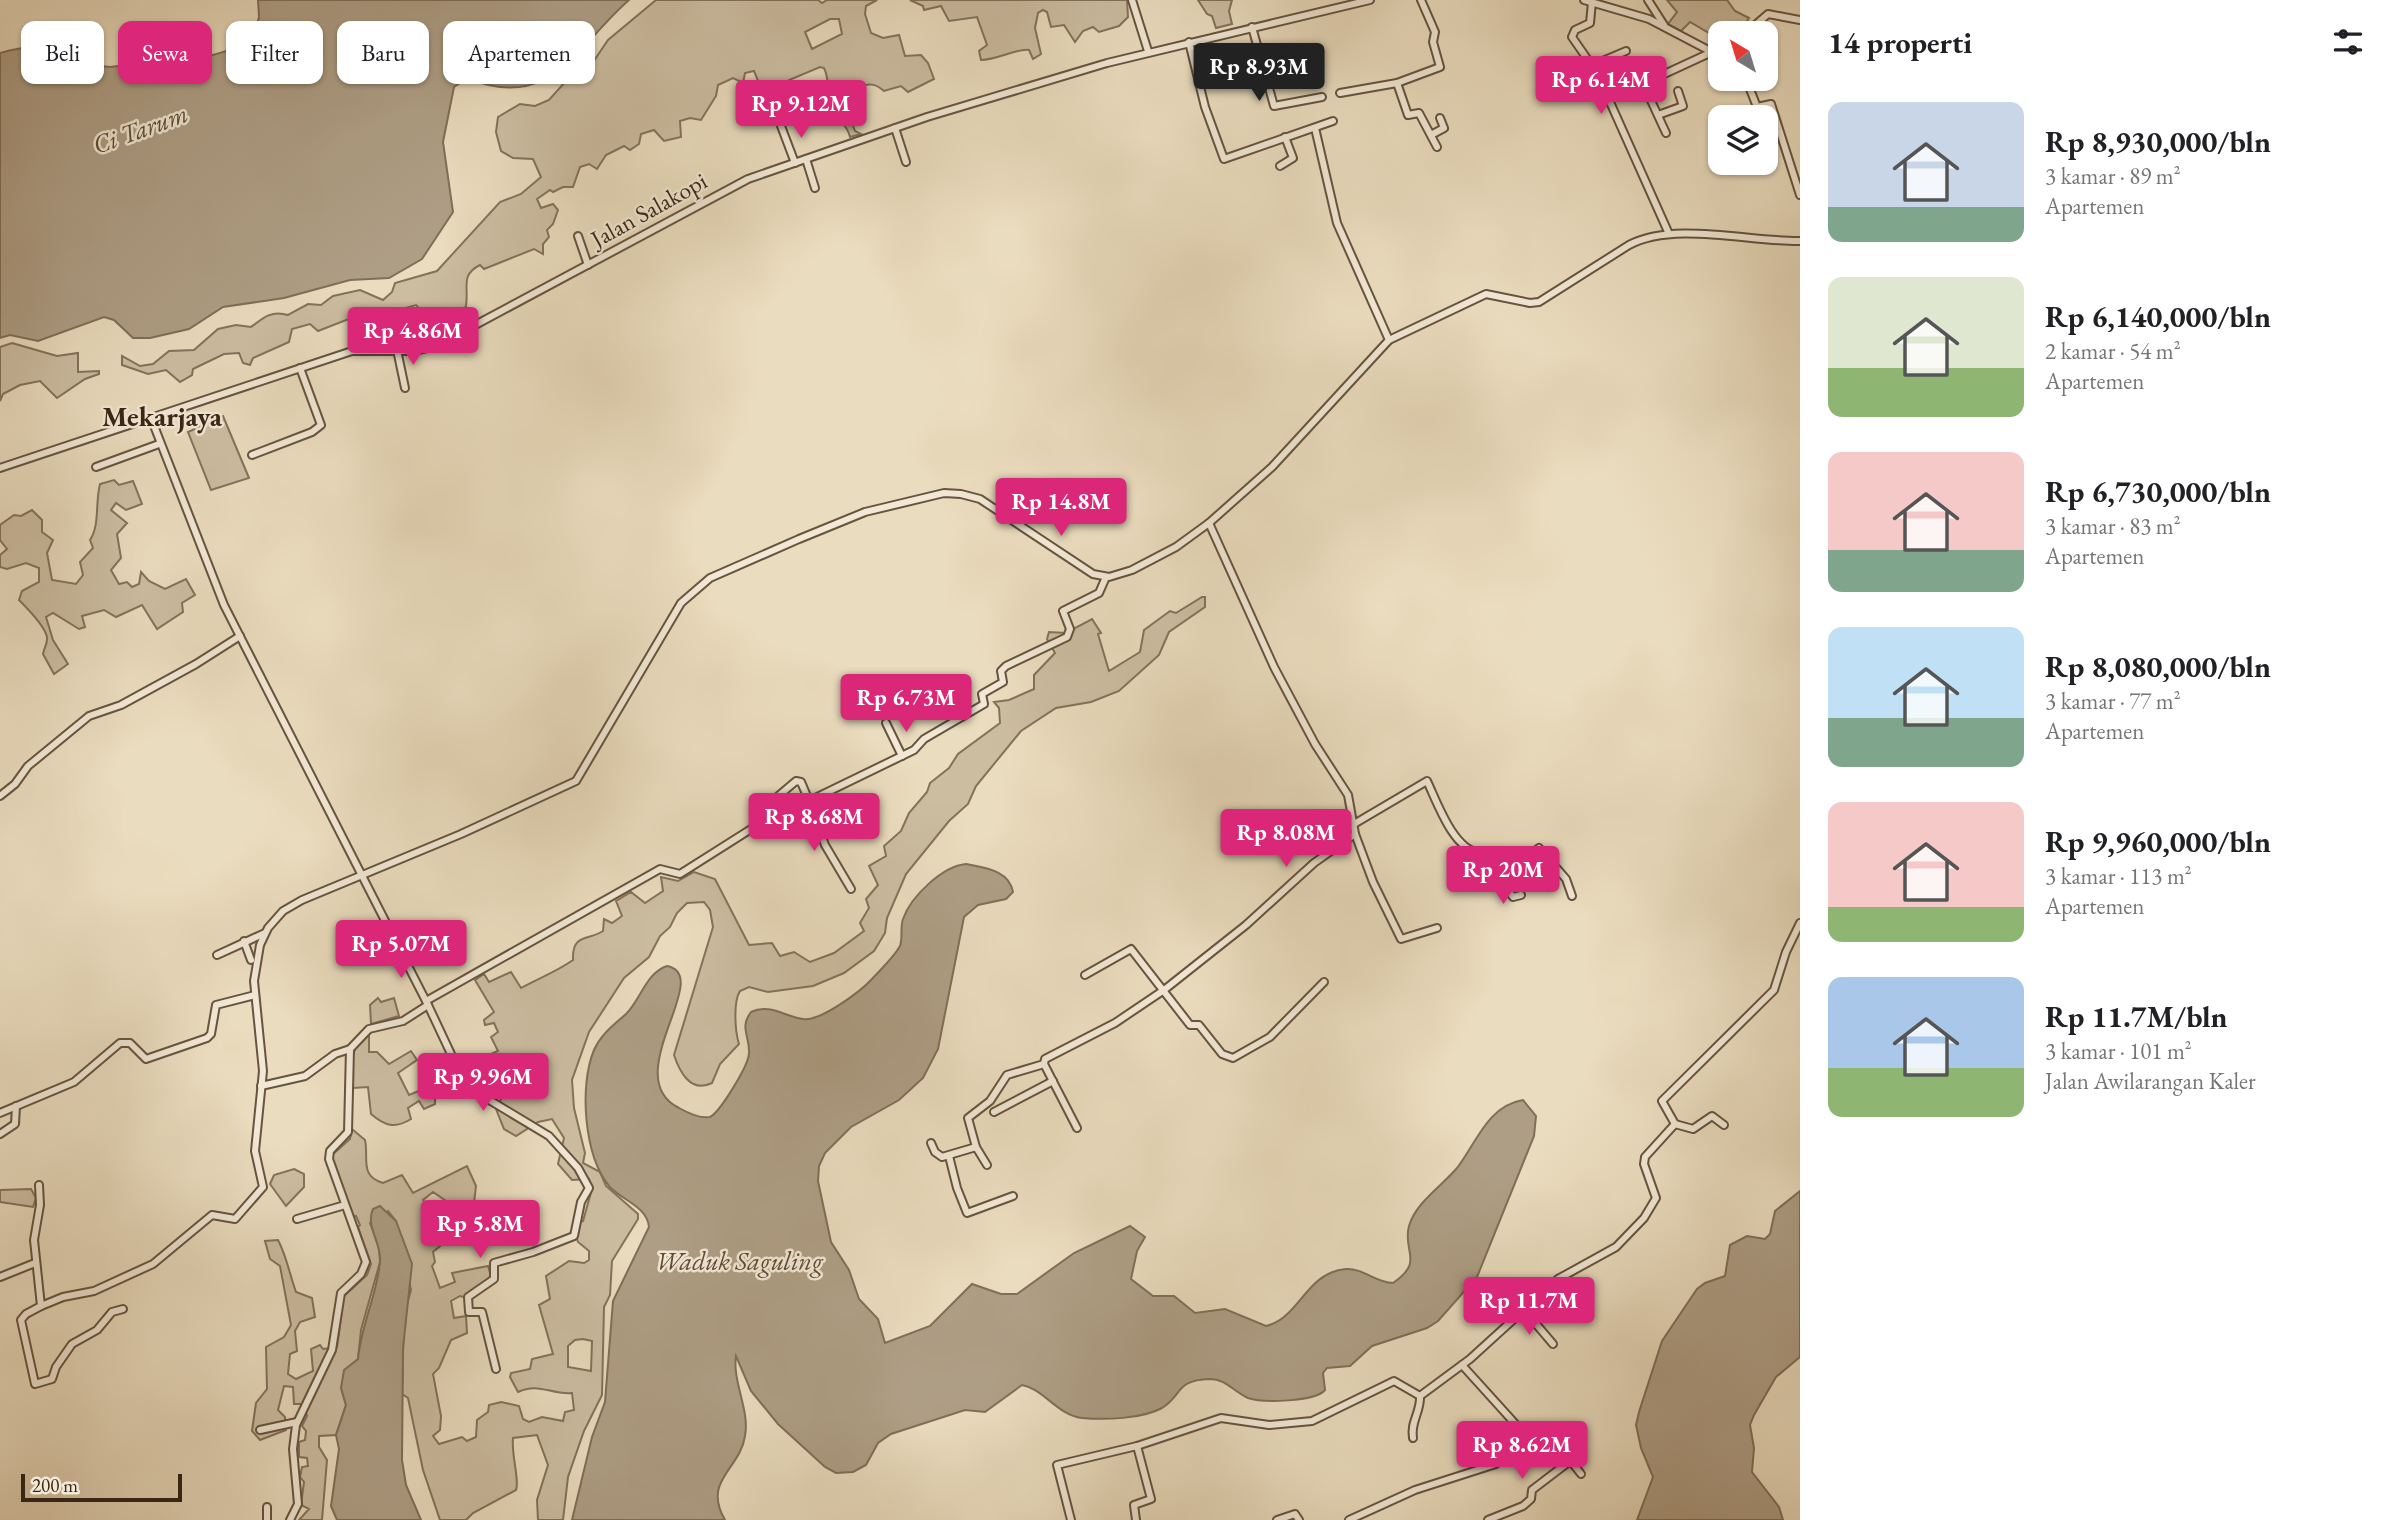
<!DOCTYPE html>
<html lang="id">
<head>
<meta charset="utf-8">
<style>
  :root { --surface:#fff; --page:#f2f2f2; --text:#202124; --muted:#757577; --accent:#db2777 }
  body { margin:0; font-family:"EB Garamond",serif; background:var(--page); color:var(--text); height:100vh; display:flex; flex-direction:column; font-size:26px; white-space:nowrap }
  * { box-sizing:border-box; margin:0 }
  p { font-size:23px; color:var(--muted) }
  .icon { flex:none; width:38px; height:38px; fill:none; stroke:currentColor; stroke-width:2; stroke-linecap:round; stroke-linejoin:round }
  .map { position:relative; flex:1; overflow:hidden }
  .side { display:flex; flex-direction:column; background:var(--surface); width:595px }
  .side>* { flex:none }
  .guide { position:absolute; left:21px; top:21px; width:665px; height:63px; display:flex; gap:14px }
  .needle { width:46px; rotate:322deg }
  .controls { position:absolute; left:1708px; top:21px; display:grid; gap:14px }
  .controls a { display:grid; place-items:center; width:70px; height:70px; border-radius:14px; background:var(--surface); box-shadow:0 2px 5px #0004; font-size:35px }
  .scale { position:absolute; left:21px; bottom:18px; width:161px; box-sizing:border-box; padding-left:7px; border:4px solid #3a2615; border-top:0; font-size:19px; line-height:24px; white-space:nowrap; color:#3a2615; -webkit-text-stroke:5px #f1e8d5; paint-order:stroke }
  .price { position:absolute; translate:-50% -60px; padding:0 16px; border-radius:7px; background:var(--accent); color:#fff; font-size:23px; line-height:46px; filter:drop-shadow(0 2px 4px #0008) }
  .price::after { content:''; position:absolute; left:50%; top:42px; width:21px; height:16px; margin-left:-10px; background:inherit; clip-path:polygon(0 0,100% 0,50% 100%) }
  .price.active { background:#222; color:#fff }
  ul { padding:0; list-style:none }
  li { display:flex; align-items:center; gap:21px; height:175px; padding:0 28px }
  li span { display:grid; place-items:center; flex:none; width:196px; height:140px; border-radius:14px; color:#555 }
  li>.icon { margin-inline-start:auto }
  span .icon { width:84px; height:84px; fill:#fffc; stroke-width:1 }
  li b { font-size:30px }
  h2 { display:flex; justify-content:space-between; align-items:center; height:84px; padding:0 28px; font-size:30px }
  .tag { padding:0 24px; border-radius:14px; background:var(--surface); box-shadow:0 2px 5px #0004; font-size:24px; line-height:63px }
  .tag.active { background:var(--accent); color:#fff }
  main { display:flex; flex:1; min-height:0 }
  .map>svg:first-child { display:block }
  .green { fill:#ccbda1; stroke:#83725b; stroke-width:2; fill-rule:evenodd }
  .water { fill:#ae9e85; stroke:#806e58; stroke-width:2 }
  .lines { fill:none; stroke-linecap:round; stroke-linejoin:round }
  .minor-casing { stroke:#66543f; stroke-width:10 }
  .minor { stroke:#f1e8d5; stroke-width:6 }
  .labels { text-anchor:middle; stroke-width:5; stroke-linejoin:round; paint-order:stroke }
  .street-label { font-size:24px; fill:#3a2615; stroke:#f1e8d5 }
  .water-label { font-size:26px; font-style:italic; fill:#5d4a37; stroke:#f1e8d5 }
  .quarter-label { font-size:28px; font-weight:bold; fill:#3a2615; stroke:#f1e8d5 }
</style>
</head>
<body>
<main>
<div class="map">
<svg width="1800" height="1520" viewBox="0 0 1800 1520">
  <rect width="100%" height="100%" fill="#eadcbe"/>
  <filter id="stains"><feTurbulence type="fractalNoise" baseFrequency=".00286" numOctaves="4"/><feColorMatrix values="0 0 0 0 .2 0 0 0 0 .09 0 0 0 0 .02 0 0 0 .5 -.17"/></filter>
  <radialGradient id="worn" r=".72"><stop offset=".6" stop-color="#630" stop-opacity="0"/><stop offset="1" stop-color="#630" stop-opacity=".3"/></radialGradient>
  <!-- green -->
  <g class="green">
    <path d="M656,0h162l4,3 5,-3h50l-11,6 -1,8 6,19 12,5 16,-3 6,21 16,-1 7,8 6,16 -26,13 -7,-6 -17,5c-9,-8 -15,-8 -27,-3l-9,24 7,19 6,3 -11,3c-3,-15 -17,-19 -20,-32 -3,-14 0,-25 -6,-37l-4,-1 -31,13 2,8 12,3 5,12 -32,10 -8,-17 -12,-2 3,-11 -5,-12 -9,2 -2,10 -10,-5 -15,7 -2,11 -15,24 -11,-2 -10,3 1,16 -17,4 -10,-11 -13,4 -2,10 -9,6 -6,-4 -18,9 -9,14 -8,-5 -9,3 -7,20h-10l-10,5 -3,-2 -13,9 4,9 12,-4 5,6 -5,14 -6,6 2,7 -6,7v10l-9,-5 -50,20 -4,-4c-20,10 -11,22 -14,41l-6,8 -9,-4 -7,1 -2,7 -5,2 -4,-7h-9l-8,-8 -25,7 -2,8c-15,3 -22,-3 -35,-6l-5,5 -31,12 -8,-7 -18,5 -3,13 -36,16 -3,7 -7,-2 -4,-10 -15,1 -31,15 -1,6 -12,7 -14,-12 -18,4 -26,-9v-9l18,10 13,-2 16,-13 25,-1 24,-21 18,-4 15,2c13,-10 21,-17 37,-12l20,-11 13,1 12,-9 27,-6 23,10 9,-8 3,-9 42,-12 63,-69 21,-8 20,-17 -8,-18 -20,-1 -12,-7 -5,-19 2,-15 22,-13 15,2 14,-6 17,-19 21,-10 21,-31zM830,19h9l3,15 -30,15 -7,-17z"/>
    <path d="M910,0h217l1,17 -9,9 -20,6 -6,-5 -10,4 -8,11 -11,-17 -13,2 -4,-15 -4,-2 -5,3 -3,15 6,26 -8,5 -4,-9c-12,-2 -32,10 -48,10l-2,-9 8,-6 -10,-28 -28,4 -8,-15 -17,4 -1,-4z"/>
    <path d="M1198,0h34l-3,11 3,13 -16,4 -4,-12 -5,-2z"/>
    <path d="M1667,0h60l8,11 14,7 -10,15h-12l-11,-6 -7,6 -19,-11 -9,9 -13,-7 9,-12z"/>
    <path d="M12,343l45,13 21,-3v19l21,-1v3l-14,5 -28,19 -17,-17 -20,4 -17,9 -3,7v-54z"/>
    <path d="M223,416l26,62 -38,12 -23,-58z"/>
    <path d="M114,480l5,5 14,-4 9,23 -16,6 -10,-7 -5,7 16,13 -10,11 4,24 -10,12 8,14 8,-2 5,5 7,-3 2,-12 8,9 16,8 21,-10 9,16 -13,8 1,9 -26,17 -15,-24 -26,12 -12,-7 -22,6 3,11 -6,2 -26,-16 -7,4 7,23 15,24 -14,10 -11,-20c1,-6 5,-11 4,-17 -2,-10 -21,-30 -28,-37l3,-9 17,-9v-14l-13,-5 -19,6 -7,-2v-12l7,-6 -7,-9v-15l14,-10 7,1 11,-6 10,10v12l11,8 -6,13 5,27 24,4 7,-9 -3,-13 13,-14 -3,-8c10,-15 5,-37 10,-56z"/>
    <path d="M1202,597h3v10l-36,25 -10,23 -40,36 -28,11 -35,6 -35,23 -45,55 -8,18 -19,17 -43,53 -19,44 -2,15 -11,18 -30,22 -31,13 -45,6 -19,-5 -9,4c-7,11 -5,40 -1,53l-19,20 -8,19c-22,11 -33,-13 -38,-28l39,-128 -3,-17 -6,-8 -17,1 -10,10 -7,14 -10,9 -11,21 -25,21 -35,54 -17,48 2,28 11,45 -2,10 17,9 6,14 32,28v5l-26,42 -2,34 -6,12 -2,88 -18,36 -16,46 -5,43h-25l-1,-20 11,-35 -11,-30 -24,3c-2,17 7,43 3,52l-43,23 -7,7h-26l-17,-50 -15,-72 -6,-4 2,-79 7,-25 -15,-69 -8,-10 -18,12 9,25 1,14 -19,68 -3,29 -17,29 5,17 -10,30 -17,1v11l8,13 -5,60h-23l10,-11 -8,-4 3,-23 -4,-5 2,-10 6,-1 -1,-8 -8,-1v-15l6,-2 1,-9 -4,-5 5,-10 -4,-12h-9l-1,-17 -9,-1 -6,24 7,7 1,13 -26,10 -8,-9 4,-28 11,-14 -1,-42 18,-10 7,-12 -11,-59 -10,-7 -5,-18 13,-1c9,17 11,33 18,52l16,6 3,19 -15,5 -5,9 2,20 -7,3 -2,20 8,5 17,-8 -2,-22 9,-4 3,4 14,-2 7,-51 23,-21 4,-11 -13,-37 2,-2 -4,-9 -4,1 -20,-54v-8l18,-16 2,-10 13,11c4,18 -6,36 18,43l19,-8 11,18 54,-27 9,20 -2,17h-25l-16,-11 -10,8 24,34 -3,9 -11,9 2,10 -3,4 8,22 15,-6 -3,-9 36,-7 3,10 -19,17v6l-12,-3 -9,5 3,17 12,-2 1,17 -16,7 -12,28 -6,6 8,42 -1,14 -7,6 6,8 23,-7 5,4 9,-4 1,-17 11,-8 1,-7 12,-3 18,4 4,13 6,3 13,-5 21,4 2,-9 9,-2 -2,-17c-21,2 -33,-11 -54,-1l-8,-15 1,-4 19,-4 2,-10 21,-5 -14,-49 11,-6 -4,-23 23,-15 15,2 5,-3v-9l-11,-9 -6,-16 11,-5 9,-32 -3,-10 -17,1 -14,-16 6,-26 -12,-19 -14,3 -22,14 -12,-7 -8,-20 12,-24 -23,-17 1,-12 12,-5 -7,-14 7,-5 -4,-9 -9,2 -1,-5 10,-8 -19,-32 9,-6 5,8 22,-10 10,16c18,-10 35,-16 52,-28 -1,-27 15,-19 30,-29l1,-12 8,4 10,-7 -6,-15 15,-9 14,11 18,-12 -2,-14 17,4 16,-9 21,7 34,66 23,-2 8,13 14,-4 16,10 24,-9 30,-22 -4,-8 9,-15 -3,-9 12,-14 -9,-19 17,-10 -2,-10 17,-15 8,-18 18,-21 3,-9 19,-15 9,-14 42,-31 -1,-15 -5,-6 15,-2 25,-11v-14l21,-22 -8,-14 2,-7 17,1 26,-14 9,14 -3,1 11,37 31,-19 4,-22 26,-19 6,2zM583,1339l9,2 -1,30 -23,-4v-21l7,-6z"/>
    <path d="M378,998l3,4 13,-4 5,18 -28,8 -1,-19z"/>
    <path d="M369,1035v17h8l12,12 22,-13 6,9 -19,13 11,22 34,-14 2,8 -10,10v5l-11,5 -5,-8 -11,7 3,11c-16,10 -26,7 -40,-5l-3,-27 -15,1c0,-21 -6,-42 16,-53z"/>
    <path d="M294,1169l10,5v13l-18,19 -16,-22 4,-9z"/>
    <path d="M31,1189l5,9 -3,9 -33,-5v-12z"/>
  </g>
  <!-- water -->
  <g class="water">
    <path d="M258,0h371c-53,46 -77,113 -162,78l-13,9 -11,55 10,70 -31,47 -33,19 -39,2 -66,18 -61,9 -34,22 -39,9h-17l-19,-18 -10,-3 -66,24 -28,-6 -10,3v-285c32,-9 47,-8 78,4 11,4 20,10 32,10 44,-6 108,-2 144,-31l5,-19z"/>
    <path d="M966,864c19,4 43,6 47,28l-7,7 -28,6 -14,12 -26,132 -15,29 -24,22 -48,27 -26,26 -6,13 -1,15 13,61 18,28 10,29 19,20 7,24 45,-17 42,-42 29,10h16l57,-41 56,-27 15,11 -8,14 -6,28 22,17h21l21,17 30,-4 41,17c33,-7 40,-54 80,-57 17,-1 30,14 47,14 32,-22 9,-31 16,-57 7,-24 33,-40 48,-58 19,-24 30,-62 66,-68l13,16 -2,20 -57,141 -39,44 -11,7 -55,18 -22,20 -23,2 -4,5 2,17c-10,12 -63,13 -77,8 -14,-6 -22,-19 -38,-19 -35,1 -27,16 -48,29 -20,11 -57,12 -80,10 -25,-3 -38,-29 -60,-33l-37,27 -20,-2 -74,24 -13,9 -12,22 -13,7 -17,1 -11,-6 -47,-43 -27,-33 -15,-35c-4,25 14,54 9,80 -5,34 -43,44 -20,84h-153l20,-83 13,-35 8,-101 36,-74c-2,-21 -28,-27 -40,-41 -25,-31 -30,-100 -15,-136 7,-16 20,-25 32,-36 15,-15 20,-41 41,-48 48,9 -50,111 12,142 9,5 21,11 31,9 10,-5 39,-52 39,-64 1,-17 -10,-25 2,-41 18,-9 35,5 52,7 17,3 58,-28 69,-40 9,-10 22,-22 28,-33 3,-9 0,-19 3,-27 8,-23 40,-53 63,-55z"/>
    <path d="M1800,1191v166l-24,20 -22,38 -4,10 4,23 -2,24 27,35 4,13h-146l16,-43 -12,-29 -5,-23 3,-13 23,-71 35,-52 8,-6 20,-7 5,-31 17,-9 18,3 5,-5 5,-23z"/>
    <path d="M380,1206l16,15 16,43 -9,84 -1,112 4,25 15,35h-84l-6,-14 8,-57 -3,-14 10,-30 -5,-17 3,-18 14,-11c3,-34 19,-64 22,-97 2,-19 -15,-36 -7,-53z"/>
  </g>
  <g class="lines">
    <defs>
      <g id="minor">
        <path d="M1132,0l16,51"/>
        <path d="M1584,0l65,19 63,33h8"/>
        <path d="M1648,0l16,25"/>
        <path d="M1592,2l-2,21 -15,7 -3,7 25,36 72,161"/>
        <path d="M1252,27l22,79 48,-9"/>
        <path d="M1746,33l22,-19 32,6"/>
        <path d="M1189,42l16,65 19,52 109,-38"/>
        <path d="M1593,65l33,-14"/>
        <path d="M1746,79l11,28 14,-3 29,91"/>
        <path d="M1642,81l24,52"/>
        <path d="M1397,83l11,32 11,-2 18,34"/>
        <path d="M1340,93l57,-10 43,-16 -7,-25 2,-10 -14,-32"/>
        <path d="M1608,100l104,-48"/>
        <path d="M1658,115l25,-9 -5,-15"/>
        <path d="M781,126l14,37"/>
        <path d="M895,128l11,34"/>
        <path d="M1315,128l22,95 52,117"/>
        <path d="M1431,135l13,-7 -4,-10"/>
        <path d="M806,159l9,29"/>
        <path d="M1280,166l13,-8 -8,-21"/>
        <path d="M578,236l10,29"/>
        <path d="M397,350l8,38"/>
        <path d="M151,418l73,187 204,400 -25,16 -34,8 -19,20 -2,83 -18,19 -1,8 37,103 -5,12 -20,19 -9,57 -36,75 -3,24 5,55 -8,16"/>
        <path d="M252,455l60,-23 9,-7 -21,-57"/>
        <path d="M96,467l63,-23"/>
        <path d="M0,468l352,-117h61l23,-5 312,-167 179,-62 180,-54 263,-63"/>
        <path d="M886,723l16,33"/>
        <path d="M0,796l15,-12 13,-18 61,-50 32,-11 75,-41 44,-28"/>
        <path d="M809,801l16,44 26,44"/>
        <path d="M1354,824l73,-43c10,21 26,68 52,72l34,44 8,-2"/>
        <path d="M1355,834l18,48 28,57 36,-11"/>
        <path d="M1499,877l40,-29 27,31 6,17"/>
        <path d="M244,941l7,19"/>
        <path d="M217,955l48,-22"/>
        <path d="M1085,975l46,-26 59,76h9l23,29 11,4 37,-21 54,-55"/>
        <path d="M426,1001l234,-132 20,5 90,-57v-14l26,-22 5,1 8,19 105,-51 10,-11 60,-35 -2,-10 21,-12 -2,-11 5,-5 61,-29 3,-8 -7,-18 36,-18 7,-16"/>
        <path d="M428,1005l38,81 83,50 29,32 11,20 -8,14 -7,34 -41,16 -39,11v16l-26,18 1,15h13l14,57"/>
        <path d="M261,1086l44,-10 30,-22 15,-5"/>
        <path d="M994,1112l59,-31"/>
        <path d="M0,1113l74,-31 46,-39h10l16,16 61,-21 4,-4 5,-29 39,-10"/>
        <path d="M1675,1124l18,5 19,-13 12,9"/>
        <path d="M1077,1128l-33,-64 1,-5 70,-36 49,-33 82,-65 68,-62 41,-29 -7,-39 -33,-51 -41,-77 -65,-144"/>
        <path d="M0,1134l15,-10 1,-18"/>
        <path d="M931,1143l4,9 7,5 34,-10"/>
        <path d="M949,1156l8,32 10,25 46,-17"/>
        <path d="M987,1165l-11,-18 -8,-29 22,-17 17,-26 37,-11"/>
        <path d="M39,1185l1,20 -6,35 7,66"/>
        <path d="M297,1219l48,-14"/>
        <path d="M0,1277l35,-14"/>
        <path d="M123,1309l-11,3 -15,18 -25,14 -16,23 -4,12 -17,5 -14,-64 5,-6 15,-8 22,-9 31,-6 59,-27 59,-49 23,4 28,-32 -8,-36 8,-80 -9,-90 6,-36 8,-17 15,-17 19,-11 159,-66 115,-53 105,-178 29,-25 89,-39 66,-27 79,-19 17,1 19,5 113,75 16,3 23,-7 44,-23 33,-24 63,-56 117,-127 97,-46 44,9 9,-1 90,-57c45,-24 121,-3 171,-4"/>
        <path d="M1525,1311l28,33"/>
        <path d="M1462,1365l66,73"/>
        <path d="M1420,1396l50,-37 88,-80 58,-32 28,-29 12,-20 -12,-34 1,-7 30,-33 -13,-23 112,-111 12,-38 14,-29"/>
        <path d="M260,1430l37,-8"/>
        <path d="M1413,1438c-3,-16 8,-26 7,-42"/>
        <path d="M267,1507v13"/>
        <path d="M1071,1520l-14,-55 80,-19 84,-28 48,7 43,-4 82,-40 26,15"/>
        <path d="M1136,1520l-2,-15 17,-6 -14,-53"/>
        <path d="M1277,1520l18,-6 4,6"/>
        <path d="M1349,1520l66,-30 81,-26 45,-37 5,2 35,45"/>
        <path d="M1488,1520l35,-14 8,-7 1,-9 38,-29"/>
      </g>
    </defs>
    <!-- minor casing -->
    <use href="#minor" class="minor-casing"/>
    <!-- minor -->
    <use href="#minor" class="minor"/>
  </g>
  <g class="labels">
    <!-- street labels -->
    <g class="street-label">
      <text transform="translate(649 210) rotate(-29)" y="8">Jalan Salakopi</text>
    </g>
    <!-- water labels -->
    <g class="water-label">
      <text transform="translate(140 129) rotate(-20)" y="9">Ci Tarum</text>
      <text x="739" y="1270">Waduk Saguling</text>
    </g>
    <!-- quarter labels -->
    <g class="quarter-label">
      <text x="162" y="426">Mekarjaya</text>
    </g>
  </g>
  <rect width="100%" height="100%" filter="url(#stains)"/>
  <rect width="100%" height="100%" fill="url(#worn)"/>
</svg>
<div class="controls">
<a><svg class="needle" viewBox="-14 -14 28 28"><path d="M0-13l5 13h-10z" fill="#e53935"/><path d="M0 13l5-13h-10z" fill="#757577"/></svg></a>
<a><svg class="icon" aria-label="layers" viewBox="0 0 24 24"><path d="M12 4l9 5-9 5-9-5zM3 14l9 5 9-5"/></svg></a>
</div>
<div class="scale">200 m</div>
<b class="price active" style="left:1259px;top:103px">Rp 8.93M</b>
<b class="price" style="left:1601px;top:116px">Rp 6.14M</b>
<b class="price" style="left:801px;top:140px">Rp 9.12M</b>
<b class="price" style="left:413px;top:367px">Rp 4.86M</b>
<b class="price" style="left:1061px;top:538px">Rp 14.8M</b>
<b class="price" style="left:906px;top:734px">Rp 6.73M</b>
<b class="price" style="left:814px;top:853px">Rp 8.68M</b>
<b class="price" style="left:1286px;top:869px">Rp 8.08M</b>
<b class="price" style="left:1503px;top:906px">Rp 20M</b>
<b class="price" style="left:401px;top:980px">Rp 5.07M</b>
<b class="price" style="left:483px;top:1113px">Rp 9.96M</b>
<b class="price" style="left:480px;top:1260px">Rp 5.8M</b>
<b class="price" style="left:1529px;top:1337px">Rp 11.7M</b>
<b class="price" style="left:1522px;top:1481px">Rp 8.62M</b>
<div class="guide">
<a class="tag">Beli</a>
<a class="tag active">Sewa</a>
<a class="tag">Filter</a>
<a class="tag">Baru</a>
<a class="tag">Apartemen</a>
</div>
</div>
<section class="side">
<h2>14 properti<svg class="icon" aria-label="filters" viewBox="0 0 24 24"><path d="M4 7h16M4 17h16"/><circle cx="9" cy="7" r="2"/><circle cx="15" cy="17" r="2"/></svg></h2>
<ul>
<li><span style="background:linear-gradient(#c9d6e8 75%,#7fa58c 0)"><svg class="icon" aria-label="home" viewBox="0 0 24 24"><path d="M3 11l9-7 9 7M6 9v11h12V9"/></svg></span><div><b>Rp 8,930,000/bln</b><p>3 kamar · 89 m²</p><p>Apartemen</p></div></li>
<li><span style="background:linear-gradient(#dfe7d0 65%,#8fb573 0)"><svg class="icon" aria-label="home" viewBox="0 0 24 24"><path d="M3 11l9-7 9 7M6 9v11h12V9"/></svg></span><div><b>Rp 6,140,000/bln</b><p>2 kamar · 54 m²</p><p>Apartemen</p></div></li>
<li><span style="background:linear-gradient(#f6c9c9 70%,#7fa58c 0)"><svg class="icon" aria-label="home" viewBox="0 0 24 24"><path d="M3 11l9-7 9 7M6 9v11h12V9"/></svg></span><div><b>Rp 6,730,000/bln</b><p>3 kamar · 83 m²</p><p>Apartemen</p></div></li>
<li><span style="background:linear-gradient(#bfe0f5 65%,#7fa58c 0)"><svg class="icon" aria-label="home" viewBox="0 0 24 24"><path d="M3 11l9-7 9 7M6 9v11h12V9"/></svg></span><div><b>Rp 8,080,000/bln</b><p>3 kamar · 77 m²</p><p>Apartemen</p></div></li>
<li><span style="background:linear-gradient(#f6c9c9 75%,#8fb573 0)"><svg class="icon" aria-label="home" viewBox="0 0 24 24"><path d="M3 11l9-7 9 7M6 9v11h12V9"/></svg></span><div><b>Rp 9,960,000/bln</b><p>3 kamar · 113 m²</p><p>Apartemen</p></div></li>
<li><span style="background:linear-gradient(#a9c7e8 65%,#8fb573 0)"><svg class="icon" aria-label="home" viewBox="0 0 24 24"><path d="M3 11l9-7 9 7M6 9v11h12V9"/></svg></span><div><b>Rp 11.7M/bln</b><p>3 kamar · 101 m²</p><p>Jalan Awilarangan Kaler</p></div></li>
</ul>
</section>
</main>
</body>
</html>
